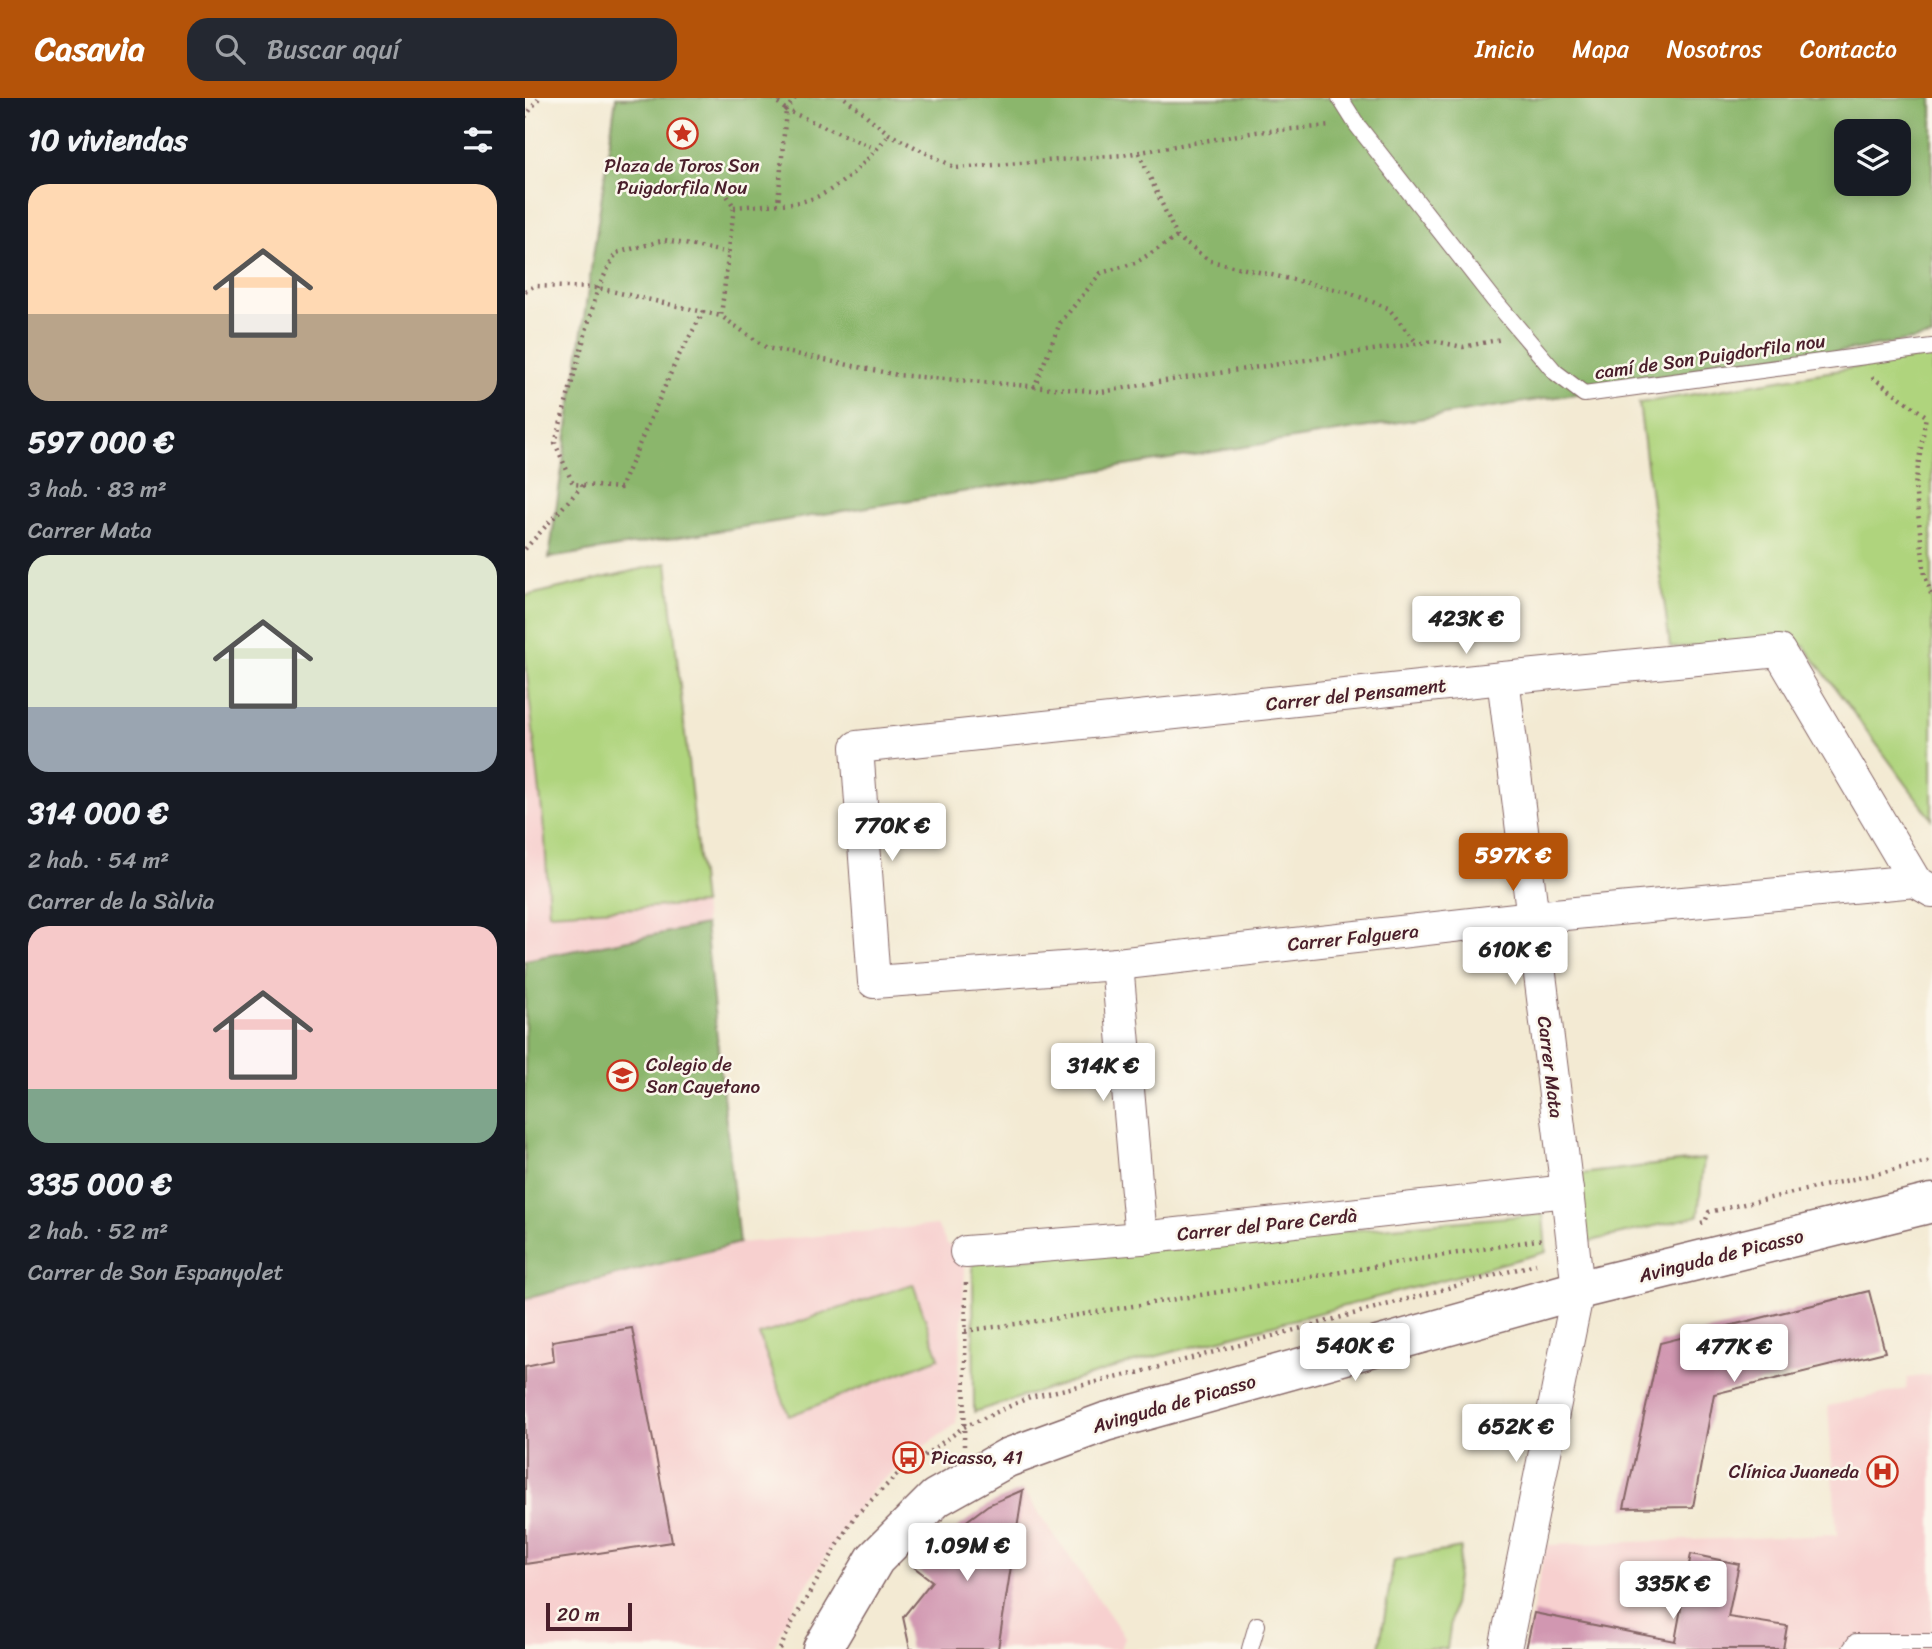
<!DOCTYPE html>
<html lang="es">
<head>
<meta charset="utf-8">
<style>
  :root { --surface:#171b24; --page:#242831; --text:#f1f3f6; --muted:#9ea1a6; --accent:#b45309 }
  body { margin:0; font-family:Sriracha,sans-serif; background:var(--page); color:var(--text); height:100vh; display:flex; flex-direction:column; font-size:26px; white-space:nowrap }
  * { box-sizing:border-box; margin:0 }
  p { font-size:23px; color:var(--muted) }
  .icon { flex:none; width:38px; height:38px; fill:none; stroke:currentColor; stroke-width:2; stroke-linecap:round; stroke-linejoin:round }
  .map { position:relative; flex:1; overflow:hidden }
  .side { display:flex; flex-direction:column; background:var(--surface); width:525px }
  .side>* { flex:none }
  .fabs { position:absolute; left:1309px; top:21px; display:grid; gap:14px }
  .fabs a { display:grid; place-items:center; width:77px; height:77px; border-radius:14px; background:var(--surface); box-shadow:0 4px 18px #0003; font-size:35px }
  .scale { position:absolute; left:21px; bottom:18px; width:86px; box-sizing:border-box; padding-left:7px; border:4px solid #4a1f2b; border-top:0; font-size:19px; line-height:24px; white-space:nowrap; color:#4a1f2b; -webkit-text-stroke:5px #fbf7ec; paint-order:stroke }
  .price { position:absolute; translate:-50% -60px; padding:0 16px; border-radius:7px; background:#fff; color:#222; font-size:23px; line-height:46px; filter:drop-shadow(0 2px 4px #0008) }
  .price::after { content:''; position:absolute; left:50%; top:42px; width:21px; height:16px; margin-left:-10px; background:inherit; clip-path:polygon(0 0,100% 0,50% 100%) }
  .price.on { background:var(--accent); color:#fff }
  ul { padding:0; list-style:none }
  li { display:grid; align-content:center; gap:14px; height:371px; padding:0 28px }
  li span { display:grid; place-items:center; height:217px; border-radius:21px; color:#555 }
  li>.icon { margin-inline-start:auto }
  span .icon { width:126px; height:126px; fill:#fffc; stroke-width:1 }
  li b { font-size:30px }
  h2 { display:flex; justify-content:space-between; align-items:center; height:84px; padding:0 28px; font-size:30px }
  header { display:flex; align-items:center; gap:42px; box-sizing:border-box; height:98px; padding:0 35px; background:var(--accent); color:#fff }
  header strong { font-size:33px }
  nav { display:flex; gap:38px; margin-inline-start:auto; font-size:24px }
  .search { width:490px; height:63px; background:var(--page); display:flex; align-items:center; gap:18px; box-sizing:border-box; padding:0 24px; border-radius:21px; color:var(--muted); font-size:26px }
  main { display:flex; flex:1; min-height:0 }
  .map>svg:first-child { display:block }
  .built { fill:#f7d0cf }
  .green { fill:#afd47d; stroke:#7c7a54; stroke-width:2 }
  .forest { fill:#8bb66c; stroke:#6a6a4c; stroke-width:2; fill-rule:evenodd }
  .building { fill:#d197b1 }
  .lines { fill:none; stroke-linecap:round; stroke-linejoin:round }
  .service-casing { stroke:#856666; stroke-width:18 }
  .minor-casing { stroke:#856666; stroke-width:34 }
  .tertiary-casing { stroke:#856666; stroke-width:41 }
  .path { stroke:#856666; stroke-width:4.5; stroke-dasharray:2 5; stroke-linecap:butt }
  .service { stroke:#fff; stroke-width:16 }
  .minor { stroke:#fff; stroke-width:32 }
  .tertiary { stroke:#fff; stroke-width:38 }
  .labels { text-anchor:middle; stroke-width:5; stroke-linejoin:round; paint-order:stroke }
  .poi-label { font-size:19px; fill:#4a1f2b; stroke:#fbf7ec; text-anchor:start }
  .street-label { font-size:19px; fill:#4a1f2b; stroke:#fbf7ec }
</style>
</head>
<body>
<header>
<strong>Casavia</strong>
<div class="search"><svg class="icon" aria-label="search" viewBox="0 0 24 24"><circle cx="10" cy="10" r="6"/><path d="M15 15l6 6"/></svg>Buscar aquí</div>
<nav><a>Inicio</a><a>Mapa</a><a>Nosotros</a><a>Contacto</a></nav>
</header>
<main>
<section class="side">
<h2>10 viviendas<svg class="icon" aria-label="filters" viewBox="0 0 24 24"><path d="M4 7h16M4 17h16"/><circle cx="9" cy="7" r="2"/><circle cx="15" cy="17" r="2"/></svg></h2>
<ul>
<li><span style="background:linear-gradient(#ffd9b3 60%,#b9a48a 0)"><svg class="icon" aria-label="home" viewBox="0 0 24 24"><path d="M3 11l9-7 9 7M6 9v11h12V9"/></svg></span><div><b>597 000 €</b><p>3 hab. · 83 m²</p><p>Carrer Mata</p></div></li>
<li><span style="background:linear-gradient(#dfe7d0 70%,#9aa5b1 0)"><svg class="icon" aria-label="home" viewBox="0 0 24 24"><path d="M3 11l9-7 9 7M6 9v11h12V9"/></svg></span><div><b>314 000 €</b><p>2 hab. · 54 m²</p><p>Carrer de la Sàlvia</p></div></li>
<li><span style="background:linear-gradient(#f6c9c9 75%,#7fa58c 0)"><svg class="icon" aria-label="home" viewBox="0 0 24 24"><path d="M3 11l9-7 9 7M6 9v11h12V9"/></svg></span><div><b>335 000 €</b><p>2 hab. · 52 m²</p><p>Carrer de Son Espanyolet</p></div></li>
</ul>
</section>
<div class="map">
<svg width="1407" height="1551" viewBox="0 0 1407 1551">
  <rect width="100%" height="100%" fill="#fbf7ec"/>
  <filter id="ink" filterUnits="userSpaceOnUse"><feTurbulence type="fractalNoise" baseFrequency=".0143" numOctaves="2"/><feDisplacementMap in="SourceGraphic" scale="14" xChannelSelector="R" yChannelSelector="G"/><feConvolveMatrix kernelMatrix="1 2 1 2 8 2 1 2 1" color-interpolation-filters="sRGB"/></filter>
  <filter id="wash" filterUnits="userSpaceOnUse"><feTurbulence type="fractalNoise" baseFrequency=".00686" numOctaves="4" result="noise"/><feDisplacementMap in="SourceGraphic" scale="28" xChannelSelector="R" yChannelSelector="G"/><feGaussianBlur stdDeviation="1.57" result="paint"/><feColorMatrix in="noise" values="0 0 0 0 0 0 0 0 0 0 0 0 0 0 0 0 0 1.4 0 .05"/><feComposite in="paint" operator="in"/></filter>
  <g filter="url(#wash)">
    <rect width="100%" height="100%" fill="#f3ead3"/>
    <!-- built -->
    <g class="built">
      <path d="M142,465l72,680 198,-18 10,19 19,8 -10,172 -36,25 -44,37 -35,46 -50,78 -18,39h-248v-1053z"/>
      <path d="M1407,1277v273l-407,1 21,-104 291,-10 -9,-129 78,-17 1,-11z"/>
      <path d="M498,1392l102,147 -4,12h-123z"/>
    </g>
    <!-- green -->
    <g class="green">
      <path d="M1407,257v464l-128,-173 -134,1 -31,-244z"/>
      <path d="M142,465l36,341 -154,9 -4,-74 -20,-182v-61z"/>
      <path d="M1179,1061l-6,57 -115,27 -2,-69z"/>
      <path d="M1018,1116l3,38 -422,113 -150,47 -1,-149z"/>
      <path d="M388,1186l26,74 -150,58 -30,-81z"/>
      <path d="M936,1450l-14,101h-68l15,-89z"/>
    </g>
    <!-- forest -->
    <g class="forest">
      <path d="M91,0h1316v239l-1383,221zM1321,33h53v53h-53z"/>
      <path d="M180,827l34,318 -214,56v-339z"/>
    </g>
    <g id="blocks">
      <!-- building -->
      <g class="building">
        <path d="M1344,1193l16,61 -171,42 -21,113 -69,1 36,-165z"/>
        <path d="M107,1230l40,214 -147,22v-197l29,-6 -2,-20z"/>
        <path d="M498,1392l-25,159h-88l-7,-32 29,-36 -18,-14 15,-18 59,-44z"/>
        <path d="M1166,1456l48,10 -11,53 59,9 -4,23h-257l8,-36 141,28z"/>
      </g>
    </g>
  </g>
  <g filter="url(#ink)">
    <use href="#blocks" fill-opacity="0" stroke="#856666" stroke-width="2"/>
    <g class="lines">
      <defs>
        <g id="service">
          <path d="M815,0l17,27 137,175 61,72 29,22 348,-47"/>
          <path d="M725,1551l7,-24"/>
          <path d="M1326,1551l5,-7h76"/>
        </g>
        <g id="minor">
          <path d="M978,580l64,513 11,99 -73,359"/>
          <path d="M1390,783l-382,36 -416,47 -243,18 -17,-235 646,-69 276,-27 136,230 17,10"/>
          <path d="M592,866l24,274"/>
          <path d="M441,1154l175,-14 426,-47"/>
        </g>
        <path id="tertiary" d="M297,1551l53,-90 61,-61 71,-40 98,-36 473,-132 354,-87"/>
      </defs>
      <!-- service casing -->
      <use href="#service" class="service-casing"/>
      <!-- minor casing -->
      <use href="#minor" class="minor-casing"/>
      <!-- tertiary casing -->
      <use href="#tertiary" class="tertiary-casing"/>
      <!-- path -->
      <g class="path">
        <path d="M248,0l13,12 -8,93"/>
        <path d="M270,0l-9,12 90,39"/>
        <path d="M320,0l44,36 67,34 167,-13 133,-23 75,-6"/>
        <path d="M0,19l14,-19"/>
        <path d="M614,55l38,84 33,24 137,31 41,16 28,34"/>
        <path d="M199,92l10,17 -13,109 46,32 130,27 205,17 56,-10 276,-41 29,6 39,-8"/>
        <path d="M209,109c21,-2 46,-2 66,-5 36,-7 67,-40 89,-68"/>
        <path d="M0,193l9,-5 64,2 123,28"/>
        <path d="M179,213l-27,48 -57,129 -47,-4 -18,-41 43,-155 18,-35 49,-13 64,13"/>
        <path d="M1347,279l54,39 -11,70 10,90 7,21"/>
        <path d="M509,290l26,-65 41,-50 34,-10 42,-26"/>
        <path d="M0,451l58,-64"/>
        <path d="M1176,1125l4,-1 4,-10 223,-51"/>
        <path d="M440,1233l101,-14 477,-78"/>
        <path d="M439,1348l2,-166"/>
        <path d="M255,1551l12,-26 62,-106 43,-42 67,-48 66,-30 107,-24 399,-109"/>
      </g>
      <!-- service -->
      <use href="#service" class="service"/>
      <!-- minor -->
      <use href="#minor" class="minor"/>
      <!-- tertiary -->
      <use href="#tertiary" class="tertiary"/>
    </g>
  </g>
  <!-- icons -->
  <defs>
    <symbol id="sight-ring" viewBox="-11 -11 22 22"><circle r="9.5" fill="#fbf7ec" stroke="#c8321e" stroke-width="1.5"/><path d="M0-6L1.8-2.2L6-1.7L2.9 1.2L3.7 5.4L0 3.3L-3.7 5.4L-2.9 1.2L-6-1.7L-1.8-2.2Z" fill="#c8321e"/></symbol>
    <symbol id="school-ring" viewBox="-11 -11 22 22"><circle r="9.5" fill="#fbf7ec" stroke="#c8321e" stroke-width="1.5"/><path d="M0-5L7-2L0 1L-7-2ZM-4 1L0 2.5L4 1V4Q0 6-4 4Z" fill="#c8321e"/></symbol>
    <symbol id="bus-ring" viewBox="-11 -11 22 22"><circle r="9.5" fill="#fbf7ec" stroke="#c8321e" stroke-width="1.5"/><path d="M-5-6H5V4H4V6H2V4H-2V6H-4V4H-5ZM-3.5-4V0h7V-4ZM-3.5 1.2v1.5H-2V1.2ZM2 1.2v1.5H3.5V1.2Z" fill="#c8321e"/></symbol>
    <symbol id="hospital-ring" viewBox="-11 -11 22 22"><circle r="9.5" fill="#fbf7ec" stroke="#c8321e" stroke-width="1.5"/><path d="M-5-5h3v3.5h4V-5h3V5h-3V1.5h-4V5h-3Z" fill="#c8321e"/></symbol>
  </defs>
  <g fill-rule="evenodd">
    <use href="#sight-ring" x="140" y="18" width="35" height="35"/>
    <use href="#school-ring" x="80" y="960" width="35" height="35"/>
    <use href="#bus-ring" x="366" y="1342" width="35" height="35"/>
    <use href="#hospital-ring" x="1340" y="1356" width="35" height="35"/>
  </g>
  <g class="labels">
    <!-- poi labels -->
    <g class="poi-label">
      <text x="157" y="74" text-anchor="middle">Plaza de Toros Son<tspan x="157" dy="22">Puigdorfila Nou</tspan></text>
      <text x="121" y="973">Colegio de<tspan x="121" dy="22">San Cayetano</tspan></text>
      <text x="406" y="1366">Picasso, 41</text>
      <text x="1334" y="1380" text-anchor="end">Clínica Juaneda</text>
    </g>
    <!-- street labels -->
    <g class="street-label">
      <text transform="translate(1185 258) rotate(-8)" y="7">camí de Son Puigdorfila nou</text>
      <text transform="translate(831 596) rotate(-6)" y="7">Carrer del Pensament</text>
      <text transform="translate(828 839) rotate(-6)" y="7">Carrer Falguera</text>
      <text transform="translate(1026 969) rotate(83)" y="7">Carrer Mata</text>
      <text transform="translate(742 1126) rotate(-6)" y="7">Carrer del Pare Cerdà</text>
      <text transform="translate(1196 1157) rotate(-14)" y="7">Avinguda de Picasso</text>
      <text transform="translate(649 1305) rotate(-16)" y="7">Avinguda de Picasso</text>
    </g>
  </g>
</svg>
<div class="fabs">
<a><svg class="icon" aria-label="layers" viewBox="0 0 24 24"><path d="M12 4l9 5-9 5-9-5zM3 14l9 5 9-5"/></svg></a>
</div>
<div class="scale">20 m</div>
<b class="price" style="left:941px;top:558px">423K €</b>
<b class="price" style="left:367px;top:765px">770K €</b>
<b class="price on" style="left:988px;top:795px">597K €</b>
<b class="price" style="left:990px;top:889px">610K €</b>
<b class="price" style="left:578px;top:1005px">314K €</b>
<b class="price" style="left:830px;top:1285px">540K €</b>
<b class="price" style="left:1209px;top:1286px">477K €</b>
<b class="price" style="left:991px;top:1366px">652K €</b>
<b class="price" style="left:442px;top:1485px">1.09M €</b>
<b class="price" style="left:1148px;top:1523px">335K €</b>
</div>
</main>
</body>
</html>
